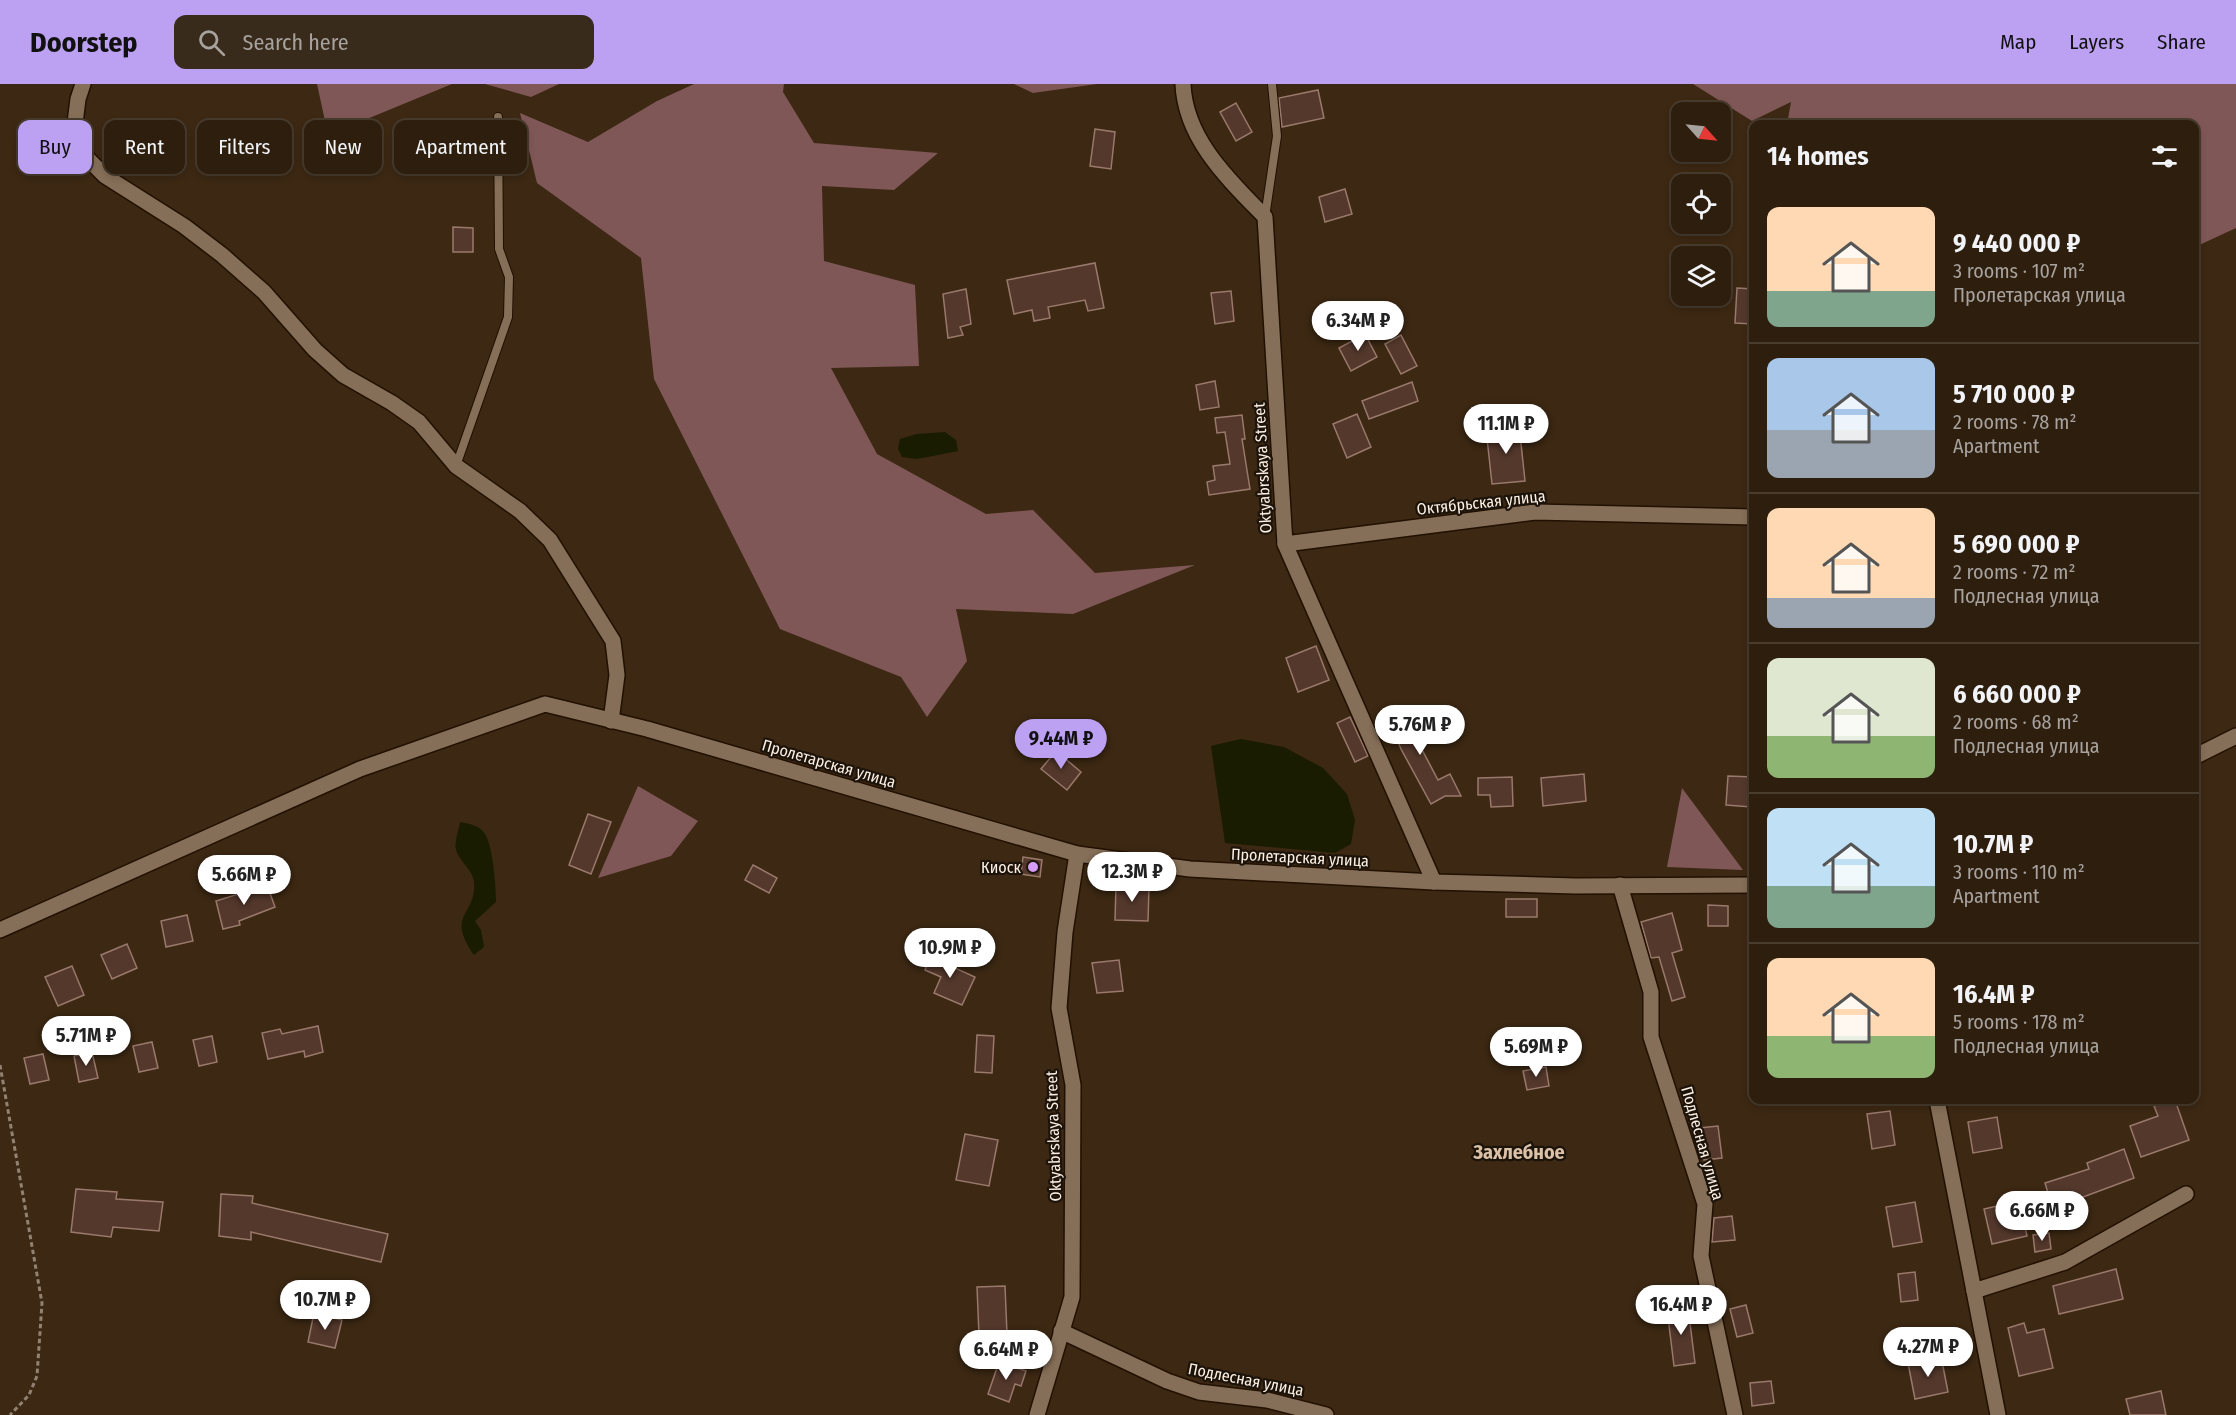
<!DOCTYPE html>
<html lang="en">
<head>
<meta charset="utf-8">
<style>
  :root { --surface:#2d1e0e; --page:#392b1c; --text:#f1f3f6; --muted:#a7a29e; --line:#483c2e; --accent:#bca0f2 }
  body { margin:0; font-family:"Fira Sans Condensed",sans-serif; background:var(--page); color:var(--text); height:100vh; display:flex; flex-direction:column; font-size:22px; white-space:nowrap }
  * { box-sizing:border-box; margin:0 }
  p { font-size:20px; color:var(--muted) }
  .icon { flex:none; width:33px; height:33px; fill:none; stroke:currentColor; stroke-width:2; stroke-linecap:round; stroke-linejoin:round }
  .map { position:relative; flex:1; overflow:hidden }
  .panel { position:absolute; left:1749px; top:36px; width:450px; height:984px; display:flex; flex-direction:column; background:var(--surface); border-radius:12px; box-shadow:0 3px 9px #0003,0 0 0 2px var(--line) }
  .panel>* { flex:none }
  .guide { position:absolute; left:18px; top:36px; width:570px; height:54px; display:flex; gap:12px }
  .needle { width:39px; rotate:117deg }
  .controls { position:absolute; left:1671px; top:18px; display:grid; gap:12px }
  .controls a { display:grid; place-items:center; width:60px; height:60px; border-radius:12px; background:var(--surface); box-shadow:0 3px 9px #0003,0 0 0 2px var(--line); font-size:30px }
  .price { position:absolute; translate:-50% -51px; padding:0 14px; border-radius:21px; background:#fff; color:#222; font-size:20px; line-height:39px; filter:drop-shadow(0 2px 3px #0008) }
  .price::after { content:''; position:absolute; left:50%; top:36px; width:18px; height:14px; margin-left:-9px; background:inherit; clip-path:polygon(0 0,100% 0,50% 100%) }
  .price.current { background:var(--accent); color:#111 }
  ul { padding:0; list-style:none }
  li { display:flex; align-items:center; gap:18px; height:150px; padding:0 18px }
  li+li { border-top:2px solid var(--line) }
  li span { display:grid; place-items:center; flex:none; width:168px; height:120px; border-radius:12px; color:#555 }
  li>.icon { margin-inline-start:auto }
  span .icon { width:72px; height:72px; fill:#fffc; stroke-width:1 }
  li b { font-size:26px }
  h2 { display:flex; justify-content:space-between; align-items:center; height:72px; padding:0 18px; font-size:26px }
  .pill { padding:0 21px; border-radius:12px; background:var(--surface); box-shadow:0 3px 9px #0003,0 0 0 2px var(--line); font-size:21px; line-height:54px }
  .pill.current { background:var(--accent); color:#111 }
  header { display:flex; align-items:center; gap:36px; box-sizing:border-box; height:84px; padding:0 30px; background:var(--accent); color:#111 }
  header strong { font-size:28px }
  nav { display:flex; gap:33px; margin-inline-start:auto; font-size:21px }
  .search { width:420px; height:54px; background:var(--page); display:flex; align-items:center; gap:15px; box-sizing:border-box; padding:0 21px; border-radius:12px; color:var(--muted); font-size:22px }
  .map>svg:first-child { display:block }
  .forest { fill:#7f5756 }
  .water { fill:#191c00 }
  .building { fill:#54382c; stroke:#99796b; stroke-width:1.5 }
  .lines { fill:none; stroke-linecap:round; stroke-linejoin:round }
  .service-casing { stroke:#221000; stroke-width:10 }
  .minor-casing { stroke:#221000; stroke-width:18 }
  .path { stroke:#938271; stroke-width:3; stroke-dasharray:4.5 3; stroke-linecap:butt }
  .service { stroke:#866f58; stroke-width:8 }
  .minor { stroke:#866f58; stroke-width:15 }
  .poi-dot { fill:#d59cfb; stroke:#1c130a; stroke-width:2 }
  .labels { text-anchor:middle; stroke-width:4.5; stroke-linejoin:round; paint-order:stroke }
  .street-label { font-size:16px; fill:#fdf0e3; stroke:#1c130a }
  .poi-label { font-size:16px; fill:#fdf0e3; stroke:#1c130a; text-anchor:end }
  .quarter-label { font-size:20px; font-weight:bold; fill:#dac1a8; stroke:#1c130a }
</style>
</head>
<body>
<header>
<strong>Doorstep</strong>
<div class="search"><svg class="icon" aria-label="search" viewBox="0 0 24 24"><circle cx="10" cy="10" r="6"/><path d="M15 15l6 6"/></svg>Search here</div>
<nav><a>Map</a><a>Layers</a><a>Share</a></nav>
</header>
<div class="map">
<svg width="2236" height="1331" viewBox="0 0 2236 1331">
  <rect width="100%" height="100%" fill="#3c2813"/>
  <!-- forest -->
  <g class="forest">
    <path d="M317,0h135l-124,51z"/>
    <path d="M485,0h74l-28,13z"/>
    <path d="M694,0h90l-1,8 31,51 124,10 -44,37 -72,-4 2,75 91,24 4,81 -88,2 46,86 109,60 47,-4 62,63 100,-8 -122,49 -117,-5 11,52 -40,56 -26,-40 -121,-48 -126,-250 -13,-121 -104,-75 -17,-70 68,29 69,-41z"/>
    <path d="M1014,0h83l-64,9z"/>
    <path d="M1693,0h543v144l-41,19 -1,-123h-407l4,-22 -39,19z"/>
    <path d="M638,702l60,35 -27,35 -73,22z"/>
    <path d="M1682,704l61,82 -76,-3z"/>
  </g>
  <!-- water -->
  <g class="water">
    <path d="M945,348l11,8 2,11 -41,8 -15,-2 -4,-8 2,-10 17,-5z"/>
    <path d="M1241,655l43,8 39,21 24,26 8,26 -4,24 -16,9 -110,-10 -14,-97z"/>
    <path d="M460,738c10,2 19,3 25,12 8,13 11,52 11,68l-21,19 6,9 3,17 -10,8c-29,-42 3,-39 0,-73 -1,-12 -15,-21 -18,-32 -2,-8 3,-20 4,-28z"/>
  </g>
  <!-- building -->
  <g class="building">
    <path d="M1318,6l6,28 -42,9 -3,-29z"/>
    <path d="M1236,19l16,29 -16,9 -16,-29z"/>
    <path d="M1095,45l20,3 -4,37 -21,-3z"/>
    <path d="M1345,105l7,25 -27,8 -6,-25z"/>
    <path d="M453,143l20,1v24h-20z"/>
    <path d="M1095,179l9,45 -16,3 -3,-11 -37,7 2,11 -16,3 -2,-11 -18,4 -7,-34z"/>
    <path d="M1737,204l17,1v35l-19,-1z"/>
    <path d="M966,205l5,35 -11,3 3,8 -15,3 -5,-44z"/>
    <path d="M1231,207l3,30 -19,3 -4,-31z"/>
    <path d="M1365,250l12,23 -26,14 -12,-23z"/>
    <path d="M1401,251l16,31 -16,8 -16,-30z"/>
    <path d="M1215,297l4,26 -19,3 -4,-25z"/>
    <path d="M1412,298l6,19 -49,18 -7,-18z"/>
    <path d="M1357,330l14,33 -24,11 -14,-34z"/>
    <path d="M1242,331l3,24h-3l8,50 -41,6 -2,-13 8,-2 -2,-14 17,-2 -5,-32 -8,1 -2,-15z"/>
    <path d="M1519,341l6,56 -33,3 -6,-55z"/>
    <path d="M1316,562l13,34 -31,12 -12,-34z"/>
    <path d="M1410,622l14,33 -6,3 20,38 12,-6 11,22h-16l-14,8 -30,-55 -14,-33z"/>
    <path d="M1350,633l18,39 -13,6 -18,-39z"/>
    <path d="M1056,667l25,21 -14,18 -26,-21z"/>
    <path d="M1584,690l2,27 -43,5 -2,-28z"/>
    <path d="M1728,692l25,1 -2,30 -25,-2z"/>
    <path d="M1512,693l1,29 -22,1 -1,-12h-12v-17z"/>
    <path d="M588,730l23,8 -20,52 -22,-9z"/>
    <path d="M1023,773l19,3 -2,17 -19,-3z"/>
    <path d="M753,781l24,13 -8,15 -24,-13z"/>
    <path d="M267,801l8,22 -36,14 1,4 -17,4 -7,-28z"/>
    <path d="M1116,802l33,1 -1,34 -33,-1z"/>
    <rect x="1506" y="815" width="31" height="18"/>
    <path d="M1708,821l20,1v20h-20z"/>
    <path d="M1672,829l10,37 -10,3 13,44 -13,4 -13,-44 -8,1 -10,-36z"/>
    <path d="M187,831l6,26 -27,6 -5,-26z"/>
    <path d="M127,860l10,24 -25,11 -11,-24z"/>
    <path d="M932,867l17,7 -3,6 29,13 -13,28 -28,-12 7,-16 -16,-7z"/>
    <path d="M1119,876l4,31 -26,2 -5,-30z"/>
    <path d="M72,882l12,29 -26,11 -13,-29z"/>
    <path d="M318,942l5,26 -18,5 -1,-6 -36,8 -6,-26 18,-4 2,5z"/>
    <path d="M977,951l17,1 -2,37 -17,-1z"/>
    <path d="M212,952l5,26 -18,4 -6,-26z"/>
    <path d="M152,958l6,26 -19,4 -6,-26z"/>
    <path d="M92,968l6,26 -19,4 -5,-26z"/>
    <path d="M43,970l6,26 -19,4 -6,-26z"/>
    <path d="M1546,983l3,19 -22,4 -4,-19z"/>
    <path d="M2175,1016l14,40 -48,17 -11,-31 28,-10 -4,-10z"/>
    <path d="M1890,1027l5,34 -23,4 -5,-35z"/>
    <path d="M1997,1033l5,31 -29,5 -5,-31z"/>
    <path d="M1718,1042l4,32 -18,2 -5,-32z"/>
    <path d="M965,1050l33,6 -9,46 -33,-6z"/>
    <path d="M2124,1065l10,29 -59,22 1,6 -22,7 -9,-30 44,-14 -2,-6z"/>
    <path d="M76,1105l41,3 -1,7 47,3 -4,29 -46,-4 -2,10 -40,-5z"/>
    <path d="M221,1110l32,2 -1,7 136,31 -7,28 -130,-30v8l-32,-4z"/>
    <path d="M2019,1117l8,35 -35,8 -8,-35z"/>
    <path d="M1915,1118l7,40 -29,5 -7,-40z"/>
    <path d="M1732,1132l3,24 -23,2 2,-24z"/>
    <path d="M2049,1149l2,16 -16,3 -2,-17z"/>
    <path d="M2116,1185l7,30 -64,15 -6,-28z"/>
    <path d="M1915,1188l3,28 -17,2 -3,-28z"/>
    <path d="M1005,1202l2,48 -28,1 -2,-48z"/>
    <path d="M1746,1221l7,28 -16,4 -7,-28z"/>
    <path d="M1688,1223l7,56 -21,3 -7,-57z"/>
    <path d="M314,1229l28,7 -7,28 -27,-6z"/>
    <path d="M2024,1239l3,10 17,-4 9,39 -34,8 -11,-48z"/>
    <path d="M1941,1272l7,36 -33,7 -7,-36z"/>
    <path d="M999,1278l27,9 -5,15 -6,-2 -6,18 -21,-8z"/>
    <path d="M1771,1297l3,22 -22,3 -2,-23z"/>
    <path d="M2161,1307l5,24h-36l-4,-16z"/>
  </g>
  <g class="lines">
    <defs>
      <g id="service">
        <path d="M1265,133l12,-81 -5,-52"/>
        <path d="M456,382l52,-149 1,-40 -10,-28 -1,-132"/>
      </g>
      <g id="minor">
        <path d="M83,0l-5,15 -3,24 12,35 18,18 79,50 38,29 42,37 51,58 28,25 49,28 27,19 37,44 64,45 30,29 63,101 4,34 -6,46"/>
        <path d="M1183,0c2,55 46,96 82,133l20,327 149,338"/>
        <path d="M1285,460l250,-32 219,5"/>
        <path d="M2194,673l42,-21"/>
        <path d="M1620,801l31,107v45l54,167 -4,52 34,159"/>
        <path d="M0,846l360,-161 185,-65 102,25 430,125 113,15 244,13 141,4 179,-1"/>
        <path d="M1937,1016l61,315"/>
        <path d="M1974,1207l91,-29 121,-68"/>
        <path d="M1061,1247l106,50 32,11 68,8 59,15"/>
        <path d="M1037,1331l35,-118 1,-212 -14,-77 6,-76 12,-78"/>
      </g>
    </defs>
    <!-- service casing -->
    <use href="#service" class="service-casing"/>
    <!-- minor casing -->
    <use href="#minor" class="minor-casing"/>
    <!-- path -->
    <path class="path" d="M0,981l42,238 -5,73 -8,19 -19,20"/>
    <!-- service -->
    <use href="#service" class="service"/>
    <!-- minor -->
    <use href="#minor" class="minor"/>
  </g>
  <!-- markers -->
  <circle class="poi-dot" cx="1033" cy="783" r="6"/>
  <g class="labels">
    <!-- street labels -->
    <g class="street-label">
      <text transform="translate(1262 384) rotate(-93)" y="6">Oktyabrskaya Street</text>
      <text transform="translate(1481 418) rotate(-6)" y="6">Октябрьская улица</text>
      <text transform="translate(829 679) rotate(16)" y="6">Пролетарская улица</text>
      <text transform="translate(1300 773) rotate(3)" y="6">Пролетарская улица</text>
      <text transform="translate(1053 1052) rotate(-92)" y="6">Oktyabrskaya Street</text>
      <text transform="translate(1703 1059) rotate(74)" y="6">Подлесная улица</text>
      <text transform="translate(1246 1295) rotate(11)" y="6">Подлесная улица</text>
    </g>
    <!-- poi labels -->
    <g class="poi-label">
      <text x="1021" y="789">Киоск</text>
    </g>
    <!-- quarter labels -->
    <g class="quarter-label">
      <text x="1519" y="1075">Захлебное</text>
    </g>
  </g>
</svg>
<div class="controls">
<a><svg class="needle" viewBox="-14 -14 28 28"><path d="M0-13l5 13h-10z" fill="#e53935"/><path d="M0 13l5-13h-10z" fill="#a7a29e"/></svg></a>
<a><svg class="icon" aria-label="locate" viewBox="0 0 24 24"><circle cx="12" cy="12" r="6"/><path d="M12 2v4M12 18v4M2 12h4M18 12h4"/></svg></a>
<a><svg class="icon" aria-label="layers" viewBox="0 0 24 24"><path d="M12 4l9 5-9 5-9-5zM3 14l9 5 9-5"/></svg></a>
</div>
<b class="price" style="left:1358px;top:268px">6.34M ₽</b>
<b class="price" style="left:1506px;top:371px">11.1M ₽</b>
<b class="price" style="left:1420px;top:672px">5.76M ₽</b>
<b class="price current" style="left:1061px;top:686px">9.44M ₽</b>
<b class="price" style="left:1132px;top:819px">12.3M ₽</b>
<b class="price" style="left:244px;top:822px">5.66M ₽</b>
<b class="price" style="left:950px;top:895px">10.9M ₽</b>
<b class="price" style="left:86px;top:983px">5.71M ₽</b>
<b class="price" style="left:1536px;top:994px">5.69M ₽</b>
<b class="price" style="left:2042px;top:1158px">6.66M ₽</b>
<b class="price" style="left:325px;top:1247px">10.7M ₽</b>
<b class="price" style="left:1681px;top:1252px">16.4M ₽</b>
<b class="price" style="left:1928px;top:1294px">4.27M ₽</b>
<b class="price" style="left:1006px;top:1297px">6.64M ₽</b>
<div class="guide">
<a class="pill current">Buy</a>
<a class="pill">Rent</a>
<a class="pill">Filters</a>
<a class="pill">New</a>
<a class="pill">Apartment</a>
</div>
<section class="panel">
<h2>14 homes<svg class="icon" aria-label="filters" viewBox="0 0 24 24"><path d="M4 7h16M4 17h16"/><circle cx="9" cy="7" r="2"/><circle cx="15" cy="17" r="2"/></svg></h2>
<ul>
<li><span style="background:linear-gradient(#ffd9b3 70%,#7fa58c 0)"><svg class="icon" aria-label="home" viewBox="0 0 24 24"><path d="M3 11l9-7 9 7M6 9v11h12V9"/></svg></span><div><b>9 440 000 ₽</b><p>3 rooms · 107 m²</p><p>Пролетарская улица</p></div></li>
<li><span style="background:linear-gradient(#a9c7e8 60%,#9aa5b1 0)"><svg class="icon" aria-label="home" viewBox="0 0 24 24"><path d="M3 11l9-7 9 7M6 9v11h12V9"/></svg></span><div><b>5 710 000 ₽</b><p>2 rooms · 78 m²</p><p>Apartment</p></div></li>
<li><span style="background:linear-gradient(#ffd9b3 75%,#9aa5b1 0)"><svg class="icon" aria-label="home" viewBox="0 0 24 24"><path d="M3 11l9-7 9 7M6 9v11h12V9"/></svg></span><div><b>5 690 000 ₽</b><p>2 rooms · 72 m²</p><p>Подлесная улица</p></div></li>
<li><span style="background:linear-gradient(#dfe7d0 65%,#8fb573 0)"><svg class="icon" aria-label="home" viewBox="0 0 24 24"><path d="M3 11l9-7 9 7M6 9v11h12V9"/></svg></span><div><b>6 660 000 ₽</b><p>2 rooms · 68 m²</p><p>Подлесная улица</p></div></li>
<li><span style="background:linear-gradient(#bfe0f5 65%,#7fa58c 0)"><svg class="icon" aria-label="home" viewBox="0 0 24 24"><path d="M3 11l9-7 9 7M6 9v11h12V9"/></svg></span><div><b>10.7M ₽</b><p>3 rooms · 110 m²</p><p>Apartment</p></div></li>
<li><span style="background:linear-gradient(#ffd9b3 65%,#8fb573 0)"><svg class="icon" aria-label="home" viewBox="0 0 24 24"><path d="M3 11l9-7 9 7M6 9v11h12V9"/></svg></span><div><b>16.4M ₽</b><p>5 rooms · 178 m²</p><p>Подлесная улица</p></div></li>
</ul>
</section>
</div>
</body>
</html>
